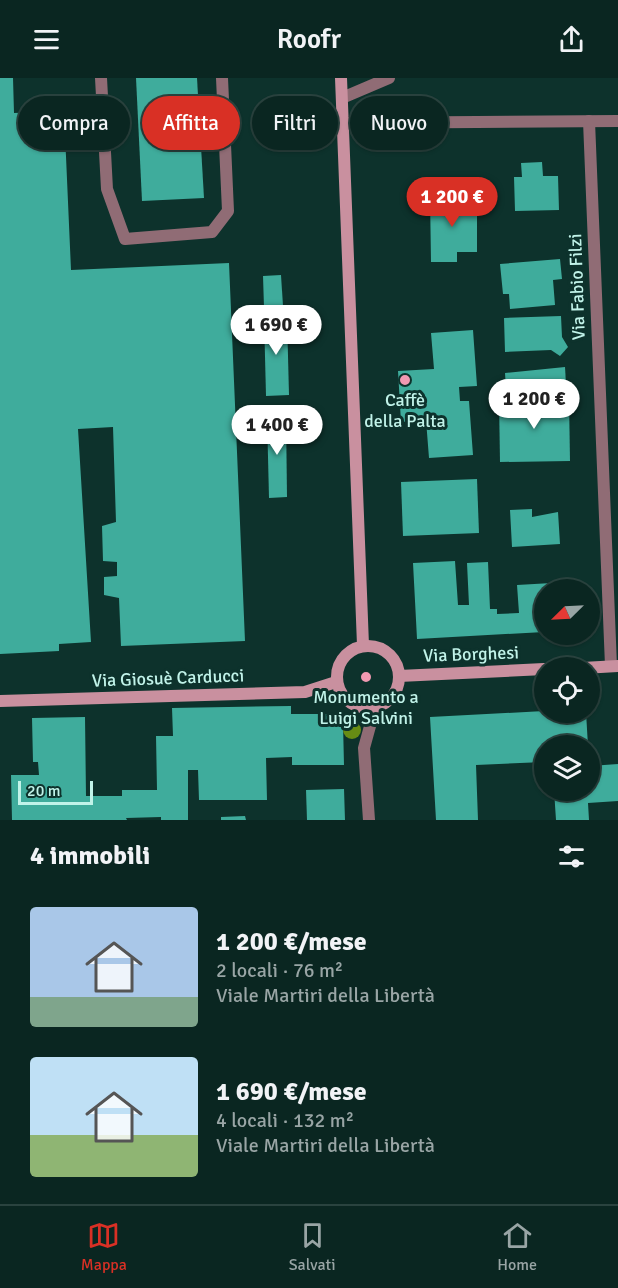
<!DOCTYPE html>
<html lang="it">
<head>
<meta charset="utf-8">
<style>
  :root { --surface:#0a2621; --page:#132e2a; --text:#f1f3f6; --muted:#99a5a5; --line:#2a433f; --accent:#d93025 }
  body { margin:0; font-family:Signika,sans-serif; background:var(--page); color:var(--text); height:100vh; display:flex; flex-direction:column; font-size:22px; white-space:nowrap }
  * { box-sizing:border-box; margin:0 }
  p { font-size:20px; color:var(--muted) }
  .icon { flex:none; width:33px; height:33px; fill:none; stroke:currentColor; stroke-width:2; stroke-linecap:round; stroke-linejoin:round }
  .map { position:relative; height:742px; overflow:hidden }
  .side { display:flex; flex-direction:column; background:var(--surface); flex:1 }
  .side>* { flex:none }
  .banner { position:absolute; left:18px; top:18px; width:582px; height:54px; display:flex; gap:12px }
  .needle { width:39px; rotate:246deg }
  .tools { position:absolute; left:534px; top:501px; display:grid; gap:12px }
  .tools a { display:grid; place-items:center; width:66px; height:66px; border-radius:50%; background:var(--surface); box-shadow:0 2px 4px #0004,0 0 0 2px var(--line); font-size:30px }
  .scale { position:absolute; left:18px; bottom:15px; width:75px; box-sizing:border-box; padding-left:6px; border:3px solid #c1f3e9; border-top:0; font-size:16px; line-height:21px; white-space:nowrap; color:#c1f3e9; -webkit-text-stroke:4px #0d322c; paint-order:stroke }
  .price { position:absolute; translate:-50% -51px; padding:0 14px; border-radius:21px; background:#fff; color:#222; font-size:20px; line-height:39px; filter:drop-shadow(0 2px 3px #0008) }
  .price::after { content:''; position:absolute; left:50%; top:36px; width:18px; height:14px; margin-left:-9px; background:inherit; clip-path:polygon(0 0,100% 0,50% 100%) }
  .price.active { background:var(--accent); color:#fff }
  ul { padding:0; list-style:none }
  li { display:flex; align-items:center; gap:18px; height:150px; padding:0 30px }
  li span { display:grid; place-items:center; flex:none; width:168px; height:120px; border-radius:6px; color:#555 }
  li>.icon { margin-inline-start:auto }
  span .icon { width:72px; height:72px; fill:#fffc; stroke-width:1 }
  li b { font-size:26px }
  h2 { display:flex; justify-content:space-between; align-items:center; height:72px; padding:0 30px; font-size:26px }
  .tag { padding:0 21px; border-radius:27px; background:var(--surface); box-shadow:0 2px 4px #0004,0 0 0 2px var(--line); font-size:21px; line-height:54px }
  .tag.active { background:var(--accent); color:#fff }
  header { display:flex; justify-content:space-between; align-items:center; height:78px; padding:0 30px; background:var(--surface); font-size:27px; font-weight:600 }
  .dock { display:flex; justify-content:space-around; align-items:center; height:84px; border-top:2px solid var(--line); background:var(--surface); font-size:16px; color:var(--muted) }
  .dock a { display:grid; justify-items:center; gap:3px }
  .dock .active { color:var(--accent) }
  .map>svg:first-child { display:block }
  .building { fill:#3fac9c }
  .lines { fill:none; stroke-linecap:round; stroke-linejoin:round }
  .lane { stroke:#906c75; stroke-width:12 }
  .street { stroke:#906c75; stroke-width:12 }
  .secondary { stroke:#c9909f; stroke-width:12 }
  .tree { fill:#678c14 }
  .poi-dot { fill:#f19ab2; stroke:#0d322c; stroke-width:2 }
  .labels { text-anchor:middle; stroke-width:6; stroke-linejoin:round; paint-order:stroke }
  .street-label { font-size:18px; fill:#c1f3e9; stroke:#0d322c }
  .poi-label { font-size:18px; fill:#c1f3e9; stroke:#0d322c }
</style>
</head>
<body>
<header><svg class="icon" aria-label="menu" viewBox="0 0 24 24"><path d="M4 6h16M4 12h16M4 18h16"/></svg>Roofr<svg class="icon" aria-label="share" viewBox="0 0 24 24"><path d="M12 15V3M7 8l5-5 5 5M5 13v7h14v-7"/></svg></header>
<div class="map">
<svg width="618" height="742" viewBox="0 0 618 742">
  <rect width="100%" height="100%" fill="#0d322c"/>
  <!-- building -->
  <g class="building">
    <path d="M0,0h13l1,35 50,-2 7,159 158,-7 16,378 -124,5 -2,-48 -15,-3v-18l13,-1v-14l-14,-1 -1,-35 14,-4 -3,-95 -35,2 13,213 -32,2v7l-59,3z"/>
    <path d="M136,0h61l7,120 -62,3z"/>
    <path d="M542,84l1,14h15l1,34 -44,1 -1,-34h8l-1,-14z"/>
    <path d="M430,118h32v10h15v46h-20v10h-26z"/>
    <path d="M560,181l2,20 -9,1 2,25 -45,4 -1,-15h-6l-3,-30z"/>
    <path d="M281,197l2,31 -19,1 -1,-31z"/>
    <path d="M561,238l1,21 6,10 -8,9 -9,-6 -46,2 -1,-34z"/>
    <path d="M264,239h23l2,78 -23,1z"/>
    <path d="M473,252l4,56 -18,1 1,14h9l4,54 -44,3 -3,-38 -25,2 -3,-51 36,-2 -3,-36z"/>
    <path d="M565,289l1,17 -60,6 -1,-17z"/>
    <path d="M569,321l1,62 -70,1 -1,-62z"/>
    <path d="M286,337l1,82 -18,1 -2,-82z"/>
    <path d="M477,401l2,54 -76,3 -2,-54z"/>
    <path d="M532,431v8l26,-5 2,32 -48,3 -2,-37z"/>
    <path d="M455,483l3,44h11l-2,-42 21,-1 2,47h7v5l22,-1 -2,-28 52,-3v8h-25v42l-127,7 -4,-76z"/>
    <path d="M291,628v8h36l16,9 1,42h-52v-8l-26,1 1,42h-68l-1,-30h-10v50h-27v-3l-35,1 1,2h-115l-1,-45h28l-1,-13h-5l-1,-44 53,-1 1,79h36v-6h35l-1,-54h17l-1,-28z"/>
    <path d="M544,633l42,1 2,34h-44v16l-68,3 2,55h-42l-6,-103z"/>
    <path d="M618,686v37l-30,2 1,17h-33l-2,-30h36v-24z"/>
    <path d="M344,711l1,31h-38l-1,-30z"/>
    <path d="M245,738l1,4h-25v-3z"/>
  </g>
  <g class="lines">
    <!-- lane -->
    <g class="lane">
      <path d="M101,0l6,111 18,50 87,-7 16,-21 -6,-133"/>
      <path d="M342,20l47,-20"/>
    </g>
    <!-- street -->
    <g class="street">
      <path d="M589,43l22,545"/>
      <path d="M342,45l276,-2"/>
      <path d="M369,742l-5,-72 11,-40"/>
    </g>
    <!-- secondary -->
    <g class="secondary">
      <path d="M341,0l22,567"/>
      <circle cx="368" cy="599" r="31"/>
      <path d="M583,590l35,-2"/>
      <path d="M399,598l145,-7"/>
      <path d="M0,623l305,-9 31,-10"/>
    </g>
  </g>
  <!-- trees -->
  <circle class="tree" cx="352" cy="652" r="9"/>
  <!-- markers -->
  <g class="poi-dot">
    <circle cx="405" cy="302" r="6"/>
    <circle cx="366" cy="599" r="6"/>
  </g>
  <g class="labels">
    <!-- street labels -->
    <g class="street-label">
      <text transform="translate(577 209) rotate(-92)" y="6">Via Fabio Filzi</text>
      <text transform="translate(471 576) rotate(-2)" y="6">Via Borghesi</text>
      <text transform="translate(168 600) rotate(-2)" y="6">Via Giosuè Carducci</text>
    </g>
    <!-- poi labels -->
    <g class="poi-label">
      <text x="405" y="328">Caffè<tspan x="405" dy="21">della Palta</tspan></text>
      <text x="366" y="625">Monumento a<tspan x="366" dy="21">Luigi Salvini</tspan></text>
    </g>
  </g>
</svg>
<div class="tools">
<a><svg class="needle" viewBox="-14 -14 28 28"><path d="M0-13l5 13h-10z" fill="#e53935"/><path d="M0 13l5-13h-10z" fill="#99a5a5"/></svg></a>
<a><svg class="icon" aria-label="locate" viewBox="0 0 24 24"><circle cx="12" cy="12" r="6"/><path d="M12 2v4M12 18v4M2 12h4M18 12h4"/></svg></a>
<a><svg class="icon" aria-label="layers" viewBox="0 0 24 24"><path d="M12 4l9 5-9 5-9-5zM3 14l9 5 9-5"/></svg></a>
</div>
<div class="scale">20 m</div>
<b class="price active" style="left:452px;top:150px">1 200 €</b>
<b class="price" style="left:276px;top:278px">1 690 €</b>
<b class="price" style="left:534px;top:352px">1 200 €</b>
<b class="price" style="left:277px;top:378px">1 400 €</b>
<div class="banner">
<a class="tag">Compra</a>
<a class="tag active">Affitta</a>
<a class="tag">Filtri</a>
<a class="tag">Nuovo</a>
</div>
</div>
<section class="side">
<h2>4 immobili<svg class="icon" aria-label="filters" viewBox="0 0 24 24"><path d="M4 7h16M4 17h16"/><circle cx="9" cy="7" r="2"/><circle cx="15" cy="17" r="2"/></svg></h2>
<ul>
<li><span style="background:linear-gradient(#a9c7e8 75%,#7fa58c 0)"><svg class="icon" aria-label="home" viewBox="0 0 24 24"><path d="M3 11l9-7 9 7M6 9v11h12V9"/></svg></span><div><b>1 200 €/mese</b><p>2 locali · 76 m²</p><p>Viale Martiri della Libertà</p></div></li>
<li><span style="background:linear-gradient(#bfe0f5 65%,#8fb573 0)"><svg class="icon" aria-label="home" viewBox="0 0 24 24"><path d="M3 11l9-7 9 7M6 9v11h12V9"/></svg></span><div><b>1 690 €/mese</b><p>4 locali · 132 m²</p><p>Viale Martiri della Libertà</p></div></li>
</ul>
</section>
<nav class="dock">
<a class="active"><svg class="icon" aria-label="map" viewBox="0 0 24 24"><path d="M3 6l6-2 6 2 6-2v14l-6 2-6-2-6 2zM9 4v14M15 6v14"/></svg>Mappa</a>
<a><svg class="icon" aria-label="saved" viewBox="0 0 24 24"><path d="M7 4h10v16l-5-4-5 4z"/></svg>Salvati</a>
<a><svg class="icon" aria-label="home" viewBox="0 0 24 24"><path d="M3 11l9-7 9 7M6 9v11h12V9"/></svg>Home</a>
</nav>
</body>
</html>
